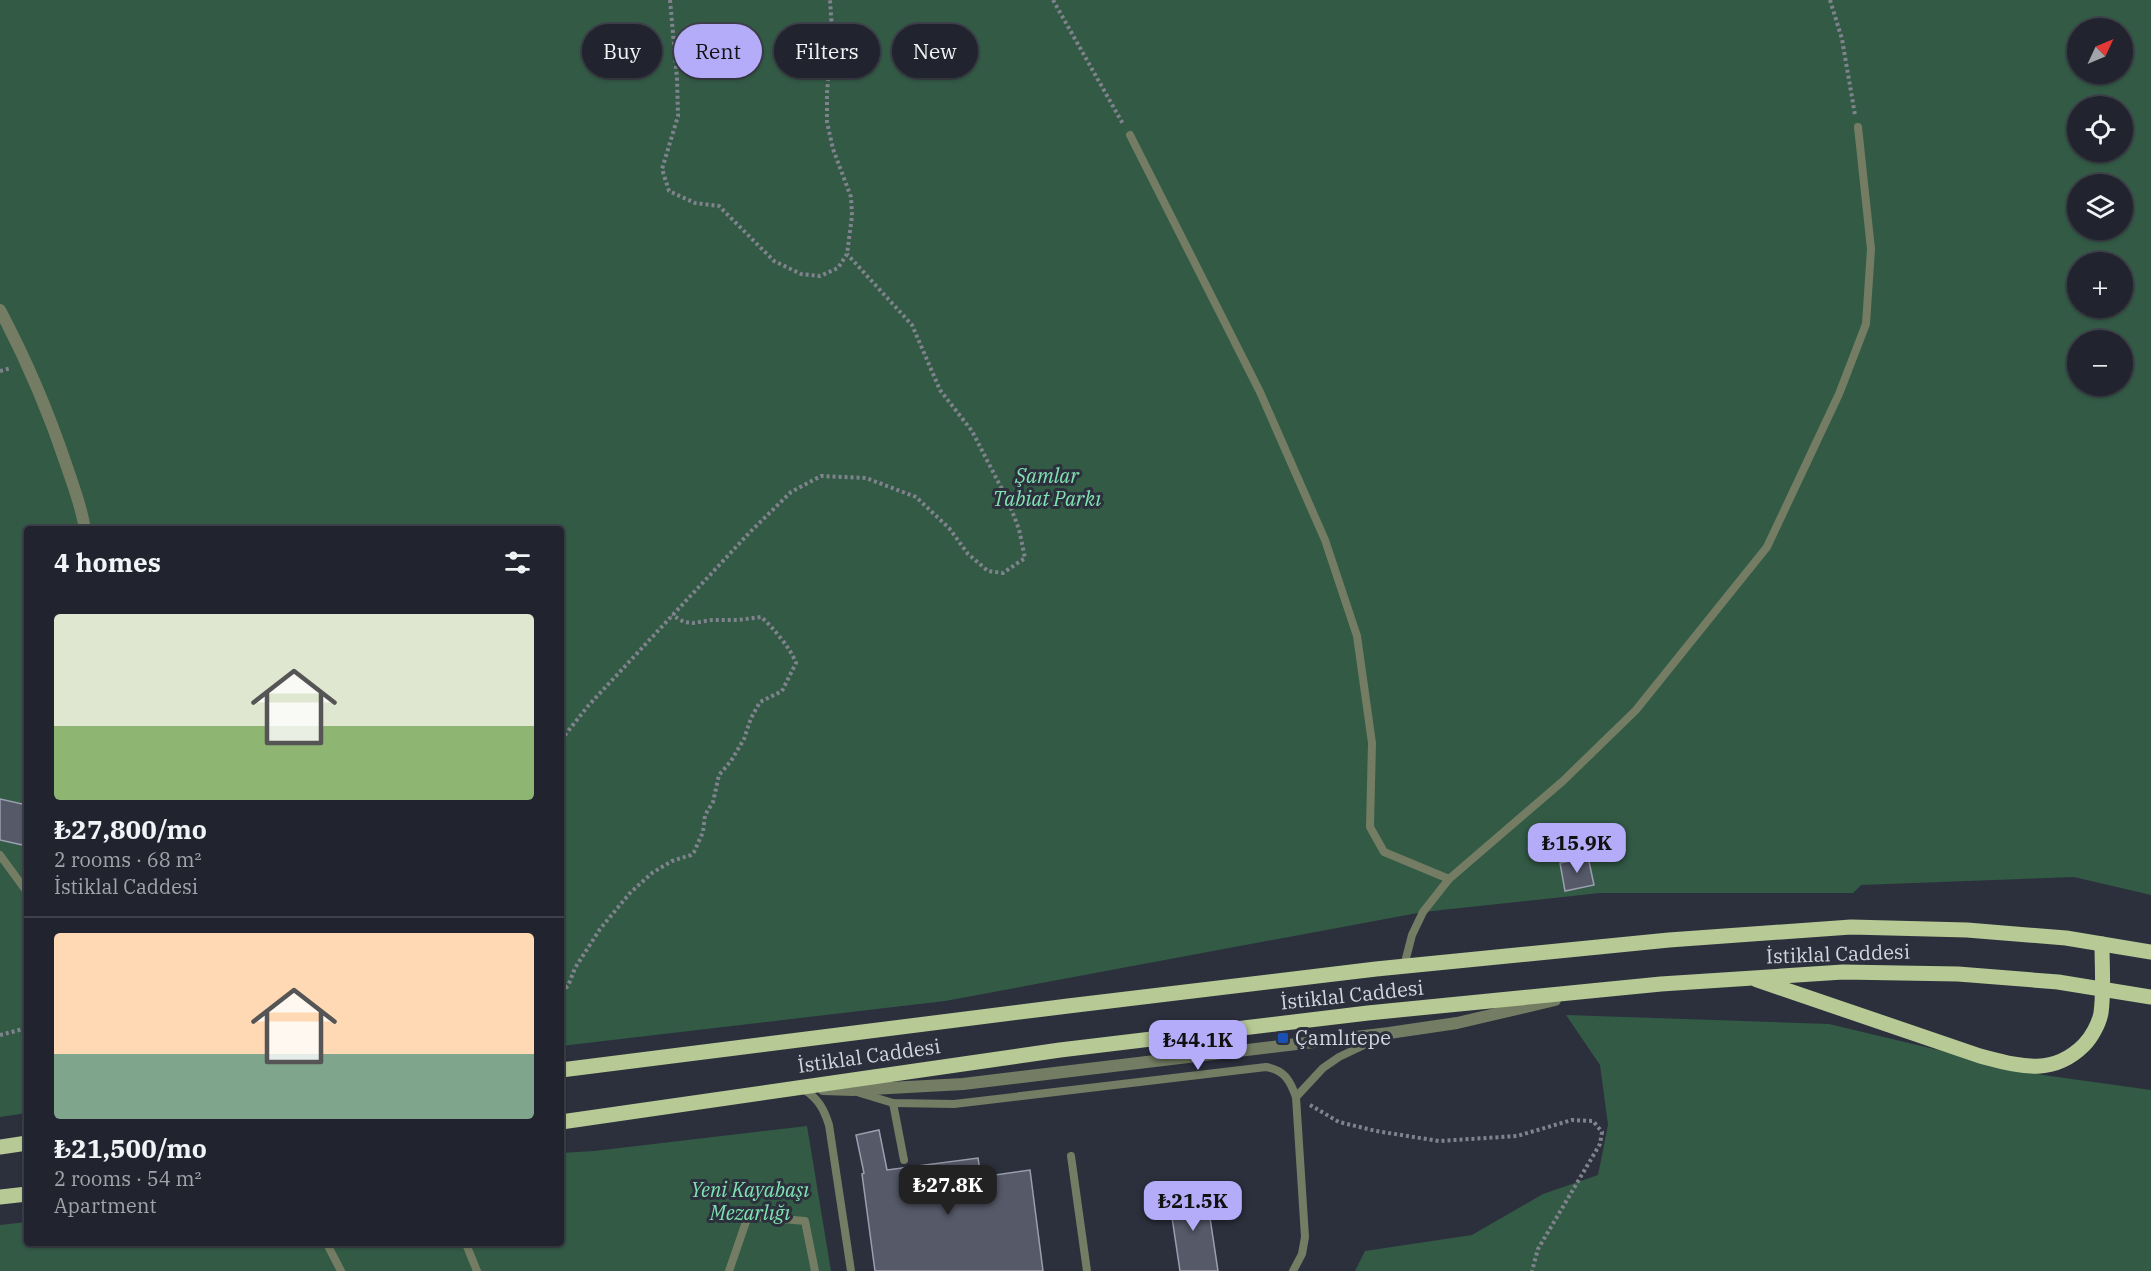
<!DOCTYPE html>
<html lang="en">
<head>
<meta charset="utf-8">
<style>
  :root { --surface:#21242e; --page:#2d303a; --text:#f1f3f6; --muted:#a2a4aa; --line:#3e414a; --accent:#b5acf9 }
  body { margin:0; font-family:"IBM Plex Serif",serif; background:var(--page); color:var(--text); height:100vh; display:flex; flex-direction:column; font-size:22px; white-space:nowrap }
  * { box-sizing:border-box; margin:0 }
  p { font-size:20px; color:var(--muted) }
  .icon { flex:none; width:33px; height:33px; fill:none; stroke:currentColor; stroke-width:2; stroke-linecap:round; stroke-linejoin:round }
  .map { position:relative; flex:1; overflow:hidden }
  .panel { position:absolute; left:24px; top:526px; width:540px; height:720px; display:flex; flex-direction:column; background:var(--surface); border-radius:6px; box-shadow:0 2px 4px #0004,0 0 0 2px var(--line) }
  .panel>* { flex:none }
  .top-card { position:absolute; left:582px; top:24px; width:570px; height:54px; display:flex; gap:12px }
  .needle { width:39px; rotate:46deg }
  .fabs { position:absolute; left:2067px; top:18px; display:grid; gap:12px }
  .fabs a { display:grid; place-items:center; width:66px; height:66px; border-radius:50%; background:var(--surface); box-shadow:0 2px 4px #0004,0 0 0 2px var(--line); font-size:30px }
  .price { position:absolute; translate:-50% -51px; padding:0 14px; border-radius:12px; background:var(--accent); color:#111; font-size:20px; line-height:39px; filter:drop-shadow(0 2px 3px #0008) }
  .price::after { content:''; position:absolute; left:50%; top:36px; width:18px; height:14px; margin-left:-9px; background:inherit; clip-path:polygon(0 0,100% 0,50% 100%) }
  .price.current { background:#222; color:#fff }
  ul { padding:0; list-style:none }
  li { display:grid; align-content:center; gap:12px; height:318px; padding:0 30px }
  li+li { border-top:2px solid var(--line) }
  li span { display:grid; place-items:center; height:186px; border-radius:6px; color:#555 }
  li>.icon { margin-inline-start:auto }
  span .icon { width:108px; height:108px; fill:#fffc; stroke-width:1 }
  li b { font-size:26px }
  h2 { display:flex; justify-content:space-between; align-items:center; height:72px; padding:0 30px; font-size:26px }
  .chip { padding:0 21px; border-radius:27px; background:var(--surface); box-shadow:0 2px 4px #0004,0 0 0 2px var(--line); font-size:21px; line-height:54px }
  .chip.current { background:var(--accent); color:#111 }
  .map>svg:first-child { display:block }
  .green { fill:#325a45; fill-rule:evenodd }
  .building { fill:#555968; stroke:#9a9fb0; stroke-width:1.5 }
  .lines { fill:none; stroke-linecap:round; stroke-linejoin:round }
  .path { stroke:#80838e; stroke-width:4; stroke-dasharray:3 3; stroke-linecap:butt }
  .service { stroke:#747d63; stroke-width:8 }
  .minor { stroke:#747d63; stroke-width:12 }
  .primary { stroke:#b7c994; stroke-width:15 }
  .transit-dot { fill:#1a4fb4; stroke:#2c303d; stroke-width:2 }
  .labels { text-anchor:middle; stroke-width:6; stroke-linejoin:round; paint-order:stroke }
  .park-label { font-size:20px; font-style:italic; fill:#81e3b2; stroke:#2c303d }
  .street-label { font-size:20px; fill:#d4d6df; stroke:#2c303d }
  .poi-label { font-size:20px; fill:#d4d6df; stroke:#2c303d; text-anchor:start }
</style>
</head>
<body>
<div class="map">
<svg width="2151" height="1271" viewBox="0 0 2151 1271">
  <rect width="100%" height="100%" fill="#2c303d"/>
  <!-- green -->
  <g class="green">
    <path d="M0,0h2151v895l-77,-18 -213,8 -8,8h-253l-177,19 -478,89 -384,45v-516h-534v583l-27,4zM2078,28h44v46h-44zM2078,106h44v46h-44zM2078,184h44v46h-44zM2078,262h44v46h-44zM2078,340h44v46h-44z"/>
    <path d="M1566,1015l263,9 214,51 108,15v181h-796l10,-20 107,-16 71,-41 55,-19 10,-50 -8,-60z"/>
    <path d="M807,1126l24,145h-831v-46l27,-3v22h534v-91l33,-2z"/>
  </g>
  <!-- building -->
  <g class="building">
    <path d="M0,799l27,6v41l-27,-6z"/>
    <path d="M1588,857l6,28 -29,6 -5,-28z"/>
    <path d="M879,1130l8,40 91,-12 3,19 49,-7 13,101h-168l-13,-97 2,-1 -8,-38z"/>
    <path d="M1206,1191l12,80h-38l-11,-74z"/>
  </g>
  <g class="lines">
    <!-- path -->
    <g class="path">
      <path d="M670,0l7,78 1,38 -16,53 7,22 26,12 24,3 55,55 27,13 19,2 18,-8 9,-14 5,-38 -1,-19 -18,-48 -6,-27v-29l5,-63 -2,-30"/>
      <path d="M1053,0l70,124"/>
      <path d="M1830,0l12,39 13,76"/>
      <path d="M0,371l11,-3"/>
      <path d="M561,740l27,-34 162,-174 41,-40 30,-16 45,2 50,19 33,31 19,26 20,17 15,2 22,-15 -6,-29 -11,-28 -36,-70 -32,-41 -28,-65 -65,-71"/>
      <path d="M561,992l7,-6 7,-18 25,-39 30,-36 22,-20 20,-12 19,-6 3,-3 9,-20 2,-17 8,-13 6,-27 12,-14 13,-22 7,-21 9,-16 22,-11 14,-28c-5,-14 -24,-37 -35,-46l-23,3h-26l-19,3 -9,-1 -12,-7"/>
      <path d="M0,1035l27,-7"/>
      <path d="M1310,1105l29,17 37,9 63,10 78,-5 55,-16 21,1 9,11 -2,12 -62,105 -6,22"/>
    </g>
    <!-- service -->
    <g class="service">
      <path d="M1130,135l130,257 65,148 32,96 15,107 -2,84 14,25 65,27"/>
      <path d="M0,855l27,37"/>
      <path d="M1404,966l8,-31 11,-23 26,-33 114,-98 73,-71 131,-163 72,-153 27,-70 5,-75 -13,-122"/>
      <path d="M803,1089c15,9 21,20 26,36l22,146"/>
      <path d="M860,1093l33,10 61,1 312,-37c18,3 24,13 30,30l9,140 -3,17 -9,17"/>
      <path d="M1296,1097l27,-29 16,-11 42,-20"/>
      <path d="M893,1103l11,57"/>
      <path d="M1071,1156l16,115"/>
      <path d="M327,1244l14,27"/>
      <path d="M466,1244l11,27"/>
      <path d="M729,1271l19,-55 57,5 10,50"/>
    </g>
    <!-- minor -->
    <g class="minor">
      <path d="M0,310c27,51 49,103 67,157 7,21 15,41 18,63"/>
      <path d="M823,1089l30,1 110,-6 426,-51 68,-10 98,-23"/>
    </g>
    <!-- primary -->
    <g class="primary">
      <path d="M1757,980l223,76c39,10 72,21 104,-11 7,-7 15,-21 17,-32 3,-22 1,-46 1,-69"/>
      <path d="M561,1070l507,-64 308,-37 293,-29 182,-13 116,3 99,8 85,14"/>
      <path d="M561,1122l499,-72 308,-37 293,-29 182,-12 115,2 100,8 93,15"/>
      <path d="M0,1147l27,-4"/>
      <path d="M0,1197l27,-3"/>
    </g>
  </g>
  <!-- markers -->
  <rect class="transit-dot" x="1277" y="1032" width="12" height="12" rx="3"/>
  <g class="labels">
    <!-- park labels -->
    <g class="park-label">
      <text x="1047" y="483">Şamlar<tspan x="1047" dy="23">Tabiat Parkı</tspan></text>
      <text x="750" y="1197">Yeni Kayabaşı<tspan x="750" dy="23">Mezarlığı</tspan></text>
    </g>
    <!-- street labels -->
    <g class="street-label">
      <text transform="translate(1838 954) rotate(-2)" y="7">İstiklal Caddesi</text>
      <text transform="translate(1352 995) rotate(-6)" y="7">İstiklal Caddesi</text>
      <text transform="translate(869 1056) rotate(-8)" y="7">İstiklal Caddesi</text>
    </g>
    <!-- poi labels -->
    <g class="poi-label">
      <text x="1295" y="1045">Çamlıtepe</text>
    </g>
  </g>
</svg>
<div class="fabs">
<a><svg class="needle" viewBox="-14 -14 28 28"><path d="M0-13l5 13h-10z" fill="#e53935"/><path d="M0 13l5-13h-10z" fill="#a2a4aa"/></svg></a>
<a><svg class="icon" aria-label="locate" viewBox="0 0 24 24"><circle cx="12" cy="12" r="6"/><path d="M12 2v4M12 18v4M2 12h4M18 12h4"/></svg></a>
<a><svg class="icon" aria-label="layers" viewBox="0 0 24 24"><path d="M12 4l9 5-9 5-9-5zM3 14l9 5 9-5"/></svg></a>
<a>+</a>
<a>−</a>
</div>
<b class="price" style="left:1577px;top:874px">₺15.9K</b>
<b class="price" style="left:1198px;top:1071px">₺44.1K</b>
<b class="price current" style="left:948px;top:1216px">₺27.8K</b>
<b class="price" style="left:1193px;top:1232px">₺21.5K</b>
<div class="top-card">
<a class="chip">Buy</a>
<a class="chip current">Rent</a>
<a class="chip">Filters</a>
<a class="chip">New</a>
</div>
<section class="panel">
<h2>4 homes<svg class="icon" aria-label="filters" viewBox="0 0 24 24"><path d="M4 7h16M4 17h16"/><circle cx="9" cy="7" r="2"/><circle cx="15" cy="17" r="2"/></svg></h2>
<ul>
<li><span style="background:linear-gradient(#dfe7d0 60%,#8fb573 0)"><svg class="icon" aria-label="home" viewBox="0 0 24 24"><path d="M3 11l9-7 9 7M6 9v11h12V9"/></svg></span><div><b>₺27,800/mo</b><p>2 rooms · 68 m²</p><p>İstiklal Caddesi</p></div></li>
<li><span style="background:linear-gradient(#ffd9b3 65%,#7fa58c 0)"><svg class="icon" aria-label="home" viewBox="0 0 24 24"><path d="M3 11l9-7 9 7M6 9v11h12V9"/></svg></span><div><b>₺21,500/mo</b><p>2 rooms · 54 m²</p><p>Apartment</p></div></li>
</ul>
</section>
</div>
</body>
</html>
